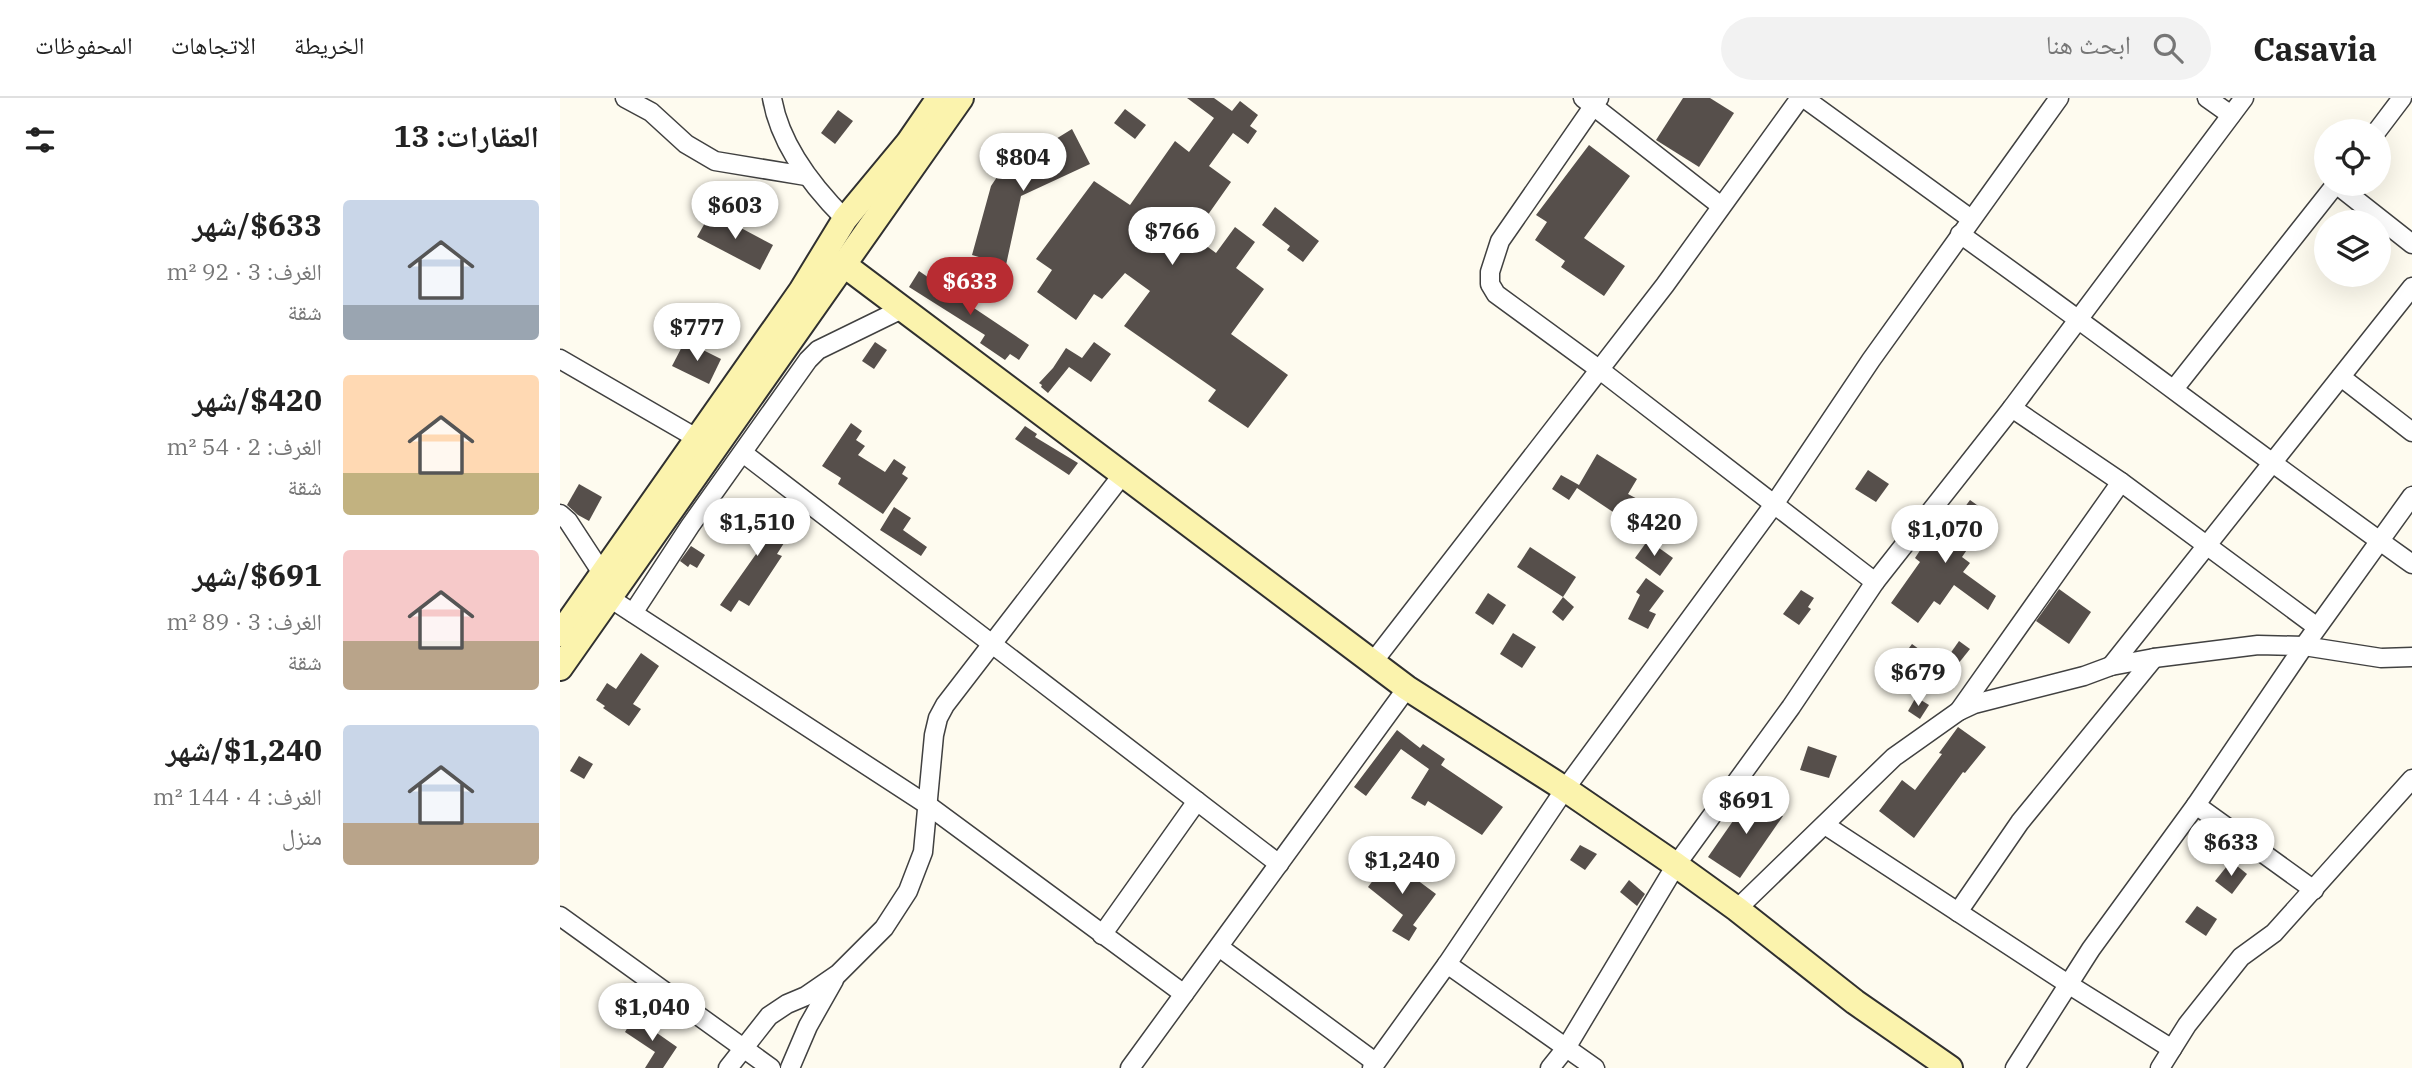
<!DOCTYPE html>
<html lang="ar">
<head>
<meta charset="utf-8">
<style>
  :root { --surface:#fff; --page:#f2f2f2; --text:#222; --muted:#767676; --line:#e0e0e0; --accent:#b82c32 }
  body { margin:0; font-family:"IBM Plex Serif","Noto Naskh Arabic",serif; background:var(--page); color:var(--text); direction:rtl; height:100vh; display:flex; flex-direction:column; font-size:26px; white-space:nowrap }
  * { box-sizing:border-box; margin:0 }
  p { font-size:23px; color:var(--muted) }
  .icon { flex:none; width:38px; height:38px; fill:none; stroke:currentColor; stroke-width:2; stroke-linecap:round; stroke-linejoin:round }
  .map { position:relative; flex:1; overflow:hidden; direction:ltr }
  .details { display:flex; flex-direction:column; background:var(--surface); width:560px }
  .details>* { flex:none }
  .fabs { position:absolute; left:1754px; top:21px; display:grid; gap:14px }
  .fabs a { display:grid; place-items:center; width:77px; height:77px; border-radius:50%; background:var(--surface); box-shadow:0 7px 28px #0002; font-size:35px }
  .price { position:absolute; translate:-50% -60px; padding:0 16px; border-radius:24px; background:#fff; color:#222; font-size:23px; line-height:46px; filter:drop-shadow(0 2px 4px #0008) }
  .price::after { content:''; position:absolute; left:50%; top:42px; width:21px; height:16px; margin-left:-10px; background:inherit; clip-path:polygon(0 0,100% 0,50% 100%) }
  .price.active { background:var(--accent); color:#fff }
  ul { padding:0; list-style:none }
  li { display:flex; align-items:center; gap:21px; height:175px; padding:0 21px }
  li span { display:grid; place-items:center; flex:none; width:196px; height:140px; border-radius:7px; color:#555 }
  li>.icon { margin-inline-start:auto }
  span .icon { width:84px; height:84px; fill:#fffc; stroke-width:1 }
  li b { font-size:30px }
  h2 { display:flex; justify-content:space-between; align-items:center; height:84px; padding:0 21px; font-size:30px }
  header { display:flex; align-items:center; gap:42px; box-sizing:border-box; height:98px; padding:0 35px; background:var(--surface); border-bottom:2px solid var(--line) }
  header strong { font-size:33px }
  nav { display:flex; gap:38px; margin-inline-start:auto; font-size:24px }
  .search { width:490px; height:63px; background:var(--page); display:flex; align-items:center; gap:18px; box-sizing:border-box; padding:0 24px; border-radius:38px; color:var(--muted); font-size:26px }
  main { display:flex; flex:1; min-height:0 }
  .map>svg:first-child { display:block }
  .building { fill:#564f4b }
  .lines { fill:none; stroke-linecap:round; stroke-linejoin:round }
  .street-casing { stroke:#414141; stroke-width:21 }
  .secondary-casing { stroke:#303030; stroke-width:28 }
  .street { stroke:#fff; stroke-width:18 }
  .secondary { stroke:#fbf3ad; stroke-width:24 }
</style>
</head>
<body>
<header>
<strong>Casavia</strong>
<div class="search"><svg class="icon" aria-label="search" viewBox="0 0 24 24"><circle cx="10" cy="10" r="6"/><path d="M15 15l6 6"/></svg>ابحث هنا</div>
<nav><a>الخريطة</a><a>الاتجاهات</a><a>المحفوظات</a></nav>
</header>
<main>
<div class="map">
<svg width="1852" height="970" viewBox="0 0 1852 970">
  <rect width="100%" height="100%" fill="#fefbef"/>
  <!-- building -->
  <g class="building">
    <path d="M627,0h27l18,13 8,-10 18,14 -8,11 7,5 -9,13 -15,-11 -24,33 22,16 -38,54 23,17 19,-26 20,15 -19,26 28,21 -33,45 57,41 -40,53 -40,-27 8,-11 -92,-64 26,-35 -25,-18 -23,26 -8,-5 -18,26 -39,-28 15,-22 -16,-11 58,-78 36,24 45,-64 14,11 25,-34z"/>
    <path d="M1123,0h27l24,15 -35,54 -43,-27z"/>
    <path d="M565,11l21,16 -11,14 -21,-16z"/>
    <path d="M278,12l15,11 -18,23 -14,-11z"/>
    <path d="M512,31l18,35 -69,32 -15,69 -34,-10 19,-69 8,-12z"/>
    <path d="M1029,47l41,31 -46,62 41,28 -21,30 -43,-29 4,-6 -30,-21 12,-18 -11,-7z"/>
    <path d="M715,109l44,34 -16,21 -16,-12 3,-4 -28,-21z"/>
    <path d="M151,114l62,33 -13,25 -63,-33z"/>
    <path d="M359,173l16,11 3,-5 15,10 -3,5 79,53 -10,15 -9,-6 -5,6 -25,-17 5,-8 -76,-48z"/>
    <path d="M125,243l36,18 -12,25 -37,-18z"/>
    <path d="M315,244l12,8 -13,19 -12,-8z"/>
    <path d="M534,244l17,12 -20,28 -22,-15 -21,26 -7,-6 1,-2 -3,-2 14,-15 13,-20 16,10z"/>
    <path d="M291,325l11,8 -6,9 9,6 -7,9 27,17 9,-13 12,8 -4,7 6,4 -25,36 -45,-30 3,-6 -19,-12z"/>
    <path d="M465,328l12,8 -2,3 43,26 -9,12 -54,-36z"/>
    <path d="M1037,356l40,25 -9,15 17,9 -14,21 -54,-36 -8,12 -17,-11 9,-14 18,10z"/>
    <path d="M1308,372l21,14 -13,18 -21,-13z"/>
    <path d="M19,386l23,13 -13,24 -11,-6 -11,-10z"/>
    <path d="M1410,402l21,15 -29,42 8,6 -7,9 33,24 -8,14 -34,-25 -14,20 -6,-4 -16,22 -27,-20 29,-41 -5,-4 31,-47 10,8z"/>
    <path d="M184,404l47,30 -14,22 5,2 -33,50 -10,-6 -8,12 -11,-7 48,-68 -33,-21z"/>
    <path d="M334,409l17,11 -8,12 24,17 -6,9 -41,-26z"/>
    <path d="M1088,442l25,18 -13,18 -25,-18z"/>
    <path d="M131,448l14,9 -8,13 -7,-4 -2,3 -8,-6z"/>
    <path d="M970,449l46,30 -13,20 -46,-30z"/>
    <path d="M1086,480l18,13 -15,20 7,3 -8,15 -20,-10 12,-24 -4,-3z"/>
    <path d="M1499,491l32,23 -22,32 -33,-23z"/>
    <path d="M1241,492l13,8 -6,9 3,2 -12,16 -16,-11z"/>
    <path d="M928,495l18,12 -13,20 -18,-12z"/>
    <path d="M1003,499l11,10 -11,14 -11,-9z"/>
    <path d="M953,535l23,14 -14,21 -22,-14z"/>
    <path d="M1399,543l11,8 -16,20 -9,-8z"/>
    <path d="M1352,546l18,13 -17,24 -22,-15 9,-12 3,2z"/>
    <path d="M81,555l18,13 -26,38 8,5 -12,17 -26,-18 2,-2 -9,-6 11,-17 9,6z"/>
    <path d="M1356,599l13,8 -9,14 -12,-8z"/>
    <path d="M1398,629l28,20 -21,26 -2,-1 -49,66 -35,-27 23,-31 13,10 27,-36 -3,-1z"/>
    <path d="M837,632l23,18 3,-4 22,15 -4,6 62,42 -21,28 -54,-34 -3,5 -14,-8 18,-29 -28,-20 -35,47 -12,-9z"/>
    <path d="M1248,648l29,10 -8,22 -29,-8z"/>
    <path d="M19,658l14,8 -9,15 -14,-8z"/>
    <path d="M1191,697l32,21 -43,62 -32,-21z"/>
    <path d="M1020,747l17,9 -12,16 -15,-10z"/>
    <path d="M829,761l47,35 -23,31 4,3 -8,13 -17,-10 11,-16 -35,-28z"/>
    <path d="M1671,763l16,13 -15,20 -17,-13z"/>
    <path d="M1069,782l16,14 -8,12 -17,-14z"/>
    <path d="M1637,808l20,13 -11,17 -21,-14z"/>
    <path d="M74,919l43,30 -14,21h-18l10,-16 -30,-20z"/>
  </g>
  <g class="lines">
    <defs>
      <g id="street">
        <path d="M65,0l26,14 35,32 29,17 91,15"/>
        <path d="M212,0c8,47 40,88 73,121"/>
        <path d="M1023,0l138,108"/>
        <path d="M1039,0l-99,143 -10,31v12l6,10 104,76 275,212"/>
        <path d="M1244,0l167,121"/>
        <path d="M1647,0l24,17"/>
        <path d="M1817,33l25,-33"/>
        <path d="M1776,86l76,60"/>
        <path d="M1400,136c152,108 300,222 452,330"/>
        <path d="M0,261l145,84"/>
        <path d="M1781,279l71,55"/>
        <path d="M1614,291l162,-205"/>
        <path d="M1452,310l109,74 196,145"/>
        <path d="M183,355l536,411"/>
        <path d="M0,416l8,7 34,52"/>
        <path d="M42,495l327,213 255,188"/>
        <path d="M73,515l57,-87 118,-166 10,-10 84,-41"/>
        <path d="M813,564l292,-377 135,-187"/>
        <path d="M1551,568l301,-379"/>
        <path d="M1399,613l162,-229"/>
        <path d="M1636,707l118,85"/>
        <path d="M1265,727l243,159 104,65"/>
        <path d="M1177,811l157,-152 65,-46 15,-7 110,-28 27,-10 43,-8 104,-13 46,1 77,12 31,-1"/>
        <path d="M1398,814l62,-90 134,-164"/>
        <path d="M0,818l211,152"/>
        <path d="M542,837l95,-134"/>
        <path d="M659,849l156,115"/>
        <path d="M887,866l148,104"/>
        <path d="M168,970l41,-52 18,-12 19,-8 32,-22 46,-46 24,-37 15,-39 11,-117 4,-17 7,-13 178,-231"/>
        <path d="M230,970l18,-42 26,-46"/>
        <path d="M570,970l277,-380"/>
        <path d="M812,970l75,-104 118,-175 210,-286 96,-143 188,-262"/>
        <path d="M990,970l16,-20 110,-183 115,-158 84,-125 137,-174 232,-310"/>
        <path d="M1455,970l76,-119 105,-144 108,-159 108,-150"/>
        <path d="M1600,970l27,-43 54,-68 33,-24 138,-154"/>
      </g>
      <g id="secondary">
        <path d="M283,166l564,424 158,101 111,76 61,44 118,93 95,66"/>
        <path d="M0,536l241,-343 44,-72 63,-76 31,-45"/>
        <path d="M0,570l401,-570"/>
      </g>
    </defs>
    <!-- street casing -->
    <use href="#street" class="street-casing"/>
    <!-- secondary casing -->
    <use href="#secondary" class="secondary-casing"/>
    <!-- street -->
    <use href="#street" class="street"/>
    <!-- secondary -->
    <use href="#secondary" class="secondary"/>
  </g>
</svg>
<div class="fabs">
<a><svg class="icon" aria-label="locate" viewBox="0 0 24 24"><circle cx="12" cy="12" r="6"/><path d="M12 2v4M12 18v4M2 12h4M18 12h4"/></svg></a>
<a><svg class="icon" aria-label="layers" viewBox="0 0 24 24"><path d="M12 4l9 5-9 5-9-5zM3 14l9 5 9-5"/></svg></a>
</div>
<b class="price" style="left:463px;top:95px">$804</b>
<b class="price" style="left:175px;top:143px">$603</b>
<b class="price" style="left:612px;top:169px">$766</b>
<b class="price active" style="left:410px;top:219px">$633</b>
<b class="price" style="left:137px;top:265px">$777</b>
<b class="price" style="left:197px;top:460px">$1,510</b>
<b class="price" style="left:1094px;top:460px">$420</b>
<b class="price" style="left:1385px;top:467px">$1,070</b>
<b class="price" style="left:1358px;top:610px">$679</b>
<b class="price" style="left:1186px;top:738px">$691</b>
<b class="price" style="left:1671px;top:780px">$633</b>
<b class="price" style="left:842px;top:798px">$1,240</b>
<b class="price" style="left:92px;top:945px">$1,040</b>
</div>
<section class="details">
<h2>العقارات: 13<svg class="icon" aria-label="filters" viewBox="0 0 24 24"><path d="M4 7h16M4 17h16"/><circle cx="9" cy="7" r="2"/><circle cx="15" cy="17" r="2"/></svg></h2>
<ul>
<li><span style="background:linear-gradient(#c9d6e8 75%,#9aa5b1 0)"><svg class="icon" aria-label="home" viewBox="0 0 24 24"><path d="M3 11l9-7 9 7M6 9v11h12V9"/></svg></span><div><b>$633/شهر</b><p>الغرف: 3 · 92 m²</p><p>شقة</p></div></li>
<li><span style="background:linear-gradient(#ffd9b3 70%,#c2b280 0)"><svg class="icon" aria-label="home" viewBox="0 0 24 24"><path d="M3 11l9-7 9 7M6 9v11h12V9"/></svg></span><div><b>$420/شهر</b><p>الغرف: 2 · 54 m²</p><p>شقة</p></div></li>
<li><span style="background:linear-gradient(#f6c9c9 65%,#b9a48a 0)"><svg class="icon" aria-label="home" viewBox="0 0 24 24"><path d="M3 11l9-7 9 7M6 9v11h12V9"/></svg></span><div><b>$691/شهر</b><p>الغرف: 3 · 89 m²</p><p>شقة</p></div></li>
<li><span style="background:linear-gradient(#c9d6e8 70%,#b9a48a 0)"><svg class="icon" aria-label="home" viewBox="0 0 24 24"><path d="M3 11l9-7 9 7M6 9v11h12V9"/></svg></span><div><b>$1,240/شهر</b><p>الغرف: 4 · 144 m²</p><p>منزل</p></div></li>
</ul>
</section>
</main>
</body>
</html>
